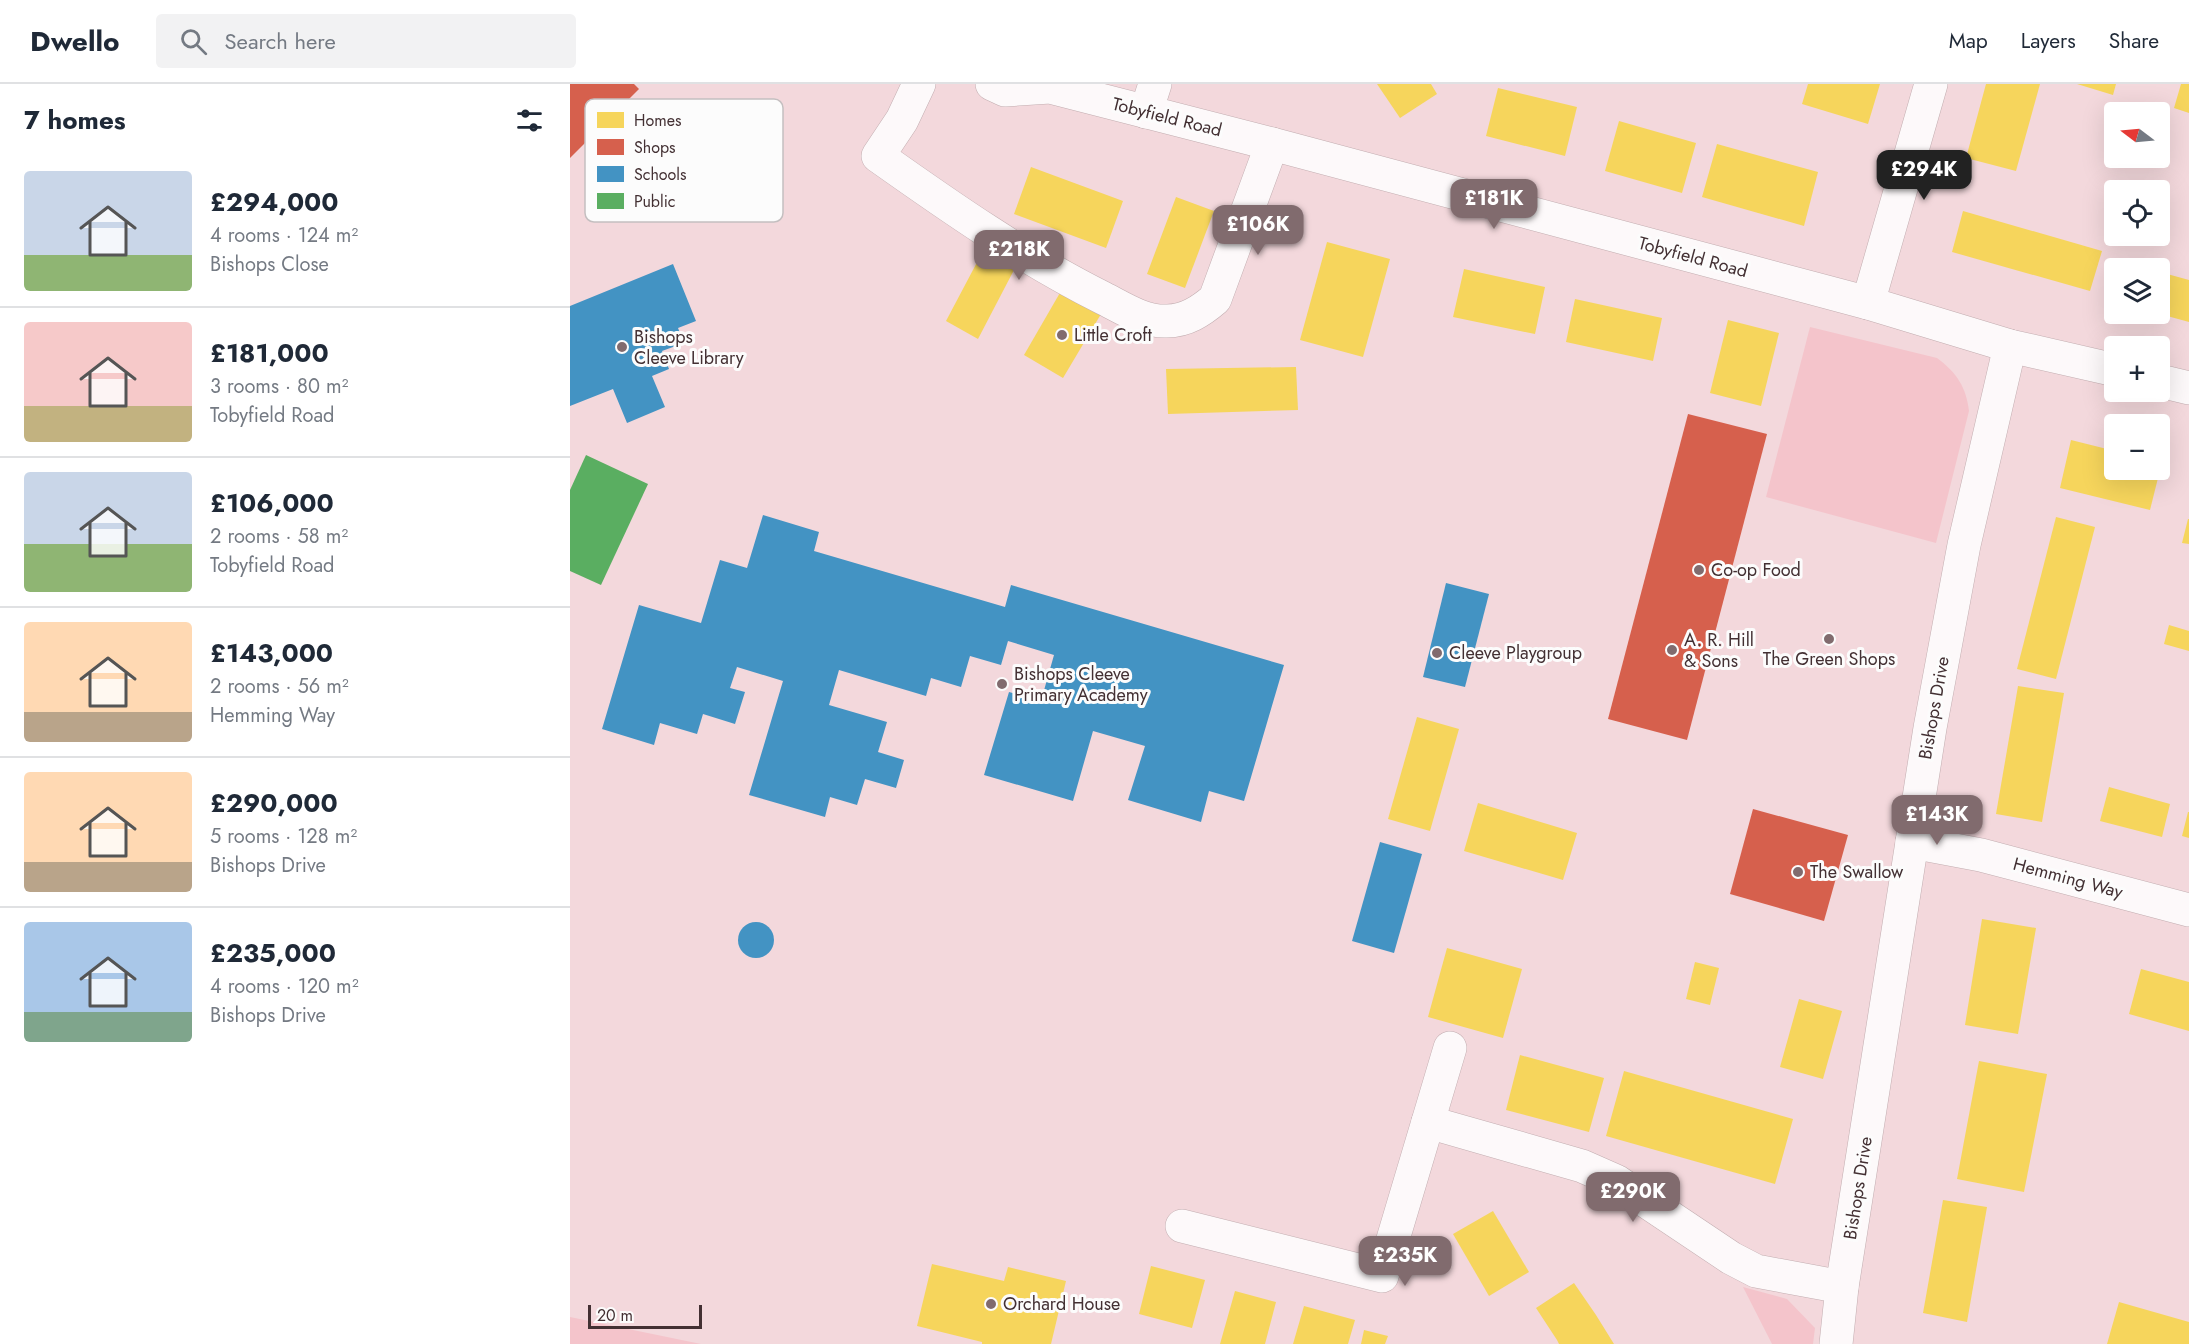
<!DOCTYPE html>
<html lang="en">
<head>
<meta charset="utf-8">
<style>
  :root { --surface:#fff; --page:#f2f2f3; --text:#1f2937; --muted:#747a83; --line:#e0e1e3; --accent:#816b6e }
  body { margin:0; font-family:Jost,sans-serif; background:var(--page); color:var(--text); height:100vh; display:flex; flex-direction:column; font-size:22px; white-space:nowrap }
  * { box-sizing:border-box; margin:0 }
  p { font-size:20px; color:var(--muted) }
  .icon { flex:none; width:33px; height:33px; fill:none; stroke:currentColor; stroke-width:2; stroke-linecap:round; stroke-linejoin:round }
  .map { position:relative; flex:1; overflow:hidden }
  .drawer { display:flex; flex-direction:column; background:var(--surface); width:570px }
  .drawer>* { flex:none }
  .needle { width:39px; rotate:286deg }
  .fabs { position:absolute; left:1534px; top:18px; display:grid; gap:12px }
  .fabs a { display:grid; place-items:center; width:66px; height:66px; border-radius:6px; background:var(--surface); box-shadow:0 6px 24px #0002; font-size:30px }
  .scale { position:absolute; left:18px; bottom:15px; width:114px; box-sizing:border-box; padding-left:6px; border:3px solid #433033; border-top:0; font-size:16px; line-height:21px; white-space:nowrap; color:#433033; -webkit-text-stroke:4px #fcfcfc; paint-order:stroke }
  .price { position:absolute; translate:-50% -51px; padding:0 14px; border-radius:12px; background:var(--accent); color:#fff; font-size:20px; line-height:39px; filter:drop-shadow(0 2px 3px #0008) }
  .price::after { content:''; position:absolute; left:50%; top:36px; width:18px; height:14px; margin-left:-9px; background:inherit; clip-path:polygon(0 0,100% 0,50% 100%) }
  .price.on { background:#222; color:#fff }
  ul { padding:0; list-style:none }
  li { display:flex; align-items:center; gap:18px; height:150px; padding:0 24px }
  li+li { border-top:2px solid var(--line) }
  li span { display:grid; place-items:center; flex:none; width:168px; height:120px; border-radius:6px; color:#555 }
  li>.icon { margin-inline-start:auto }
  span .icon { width:72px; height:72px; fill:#fffc; stroke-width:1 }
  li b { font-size:26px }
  h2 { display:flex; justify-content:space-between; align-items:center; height:72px; padding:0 24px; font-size:26px }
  header { display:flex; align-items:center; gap:36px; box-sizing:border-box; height:84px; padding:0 30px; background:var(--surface); border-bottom:2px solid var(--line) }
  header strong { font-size:28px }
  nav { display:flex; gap:33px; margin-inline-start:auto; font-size:21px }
  .search { width:420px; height:54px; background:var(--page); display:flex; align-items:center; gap:15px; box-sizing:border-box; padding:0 21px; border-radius:6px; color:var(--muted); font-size:22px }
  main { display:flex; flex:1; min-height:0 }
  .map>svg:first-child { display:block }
  .green { fill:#f4c4cb }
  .homes { fill:#f6d55c }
  .shops { fill:#d6604d }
  .schools { fill:#4393c3 }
  .public { fill:#5aae61 }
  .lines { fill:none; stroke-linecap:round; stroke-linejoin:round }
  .minor-casing { stroke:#c2adb0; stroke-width:34 }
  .minor { stroke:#fdf9fa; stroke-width:33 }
  .poi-dot { fill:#816b6e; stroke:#fcfcfc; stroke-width:2 }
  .labels { text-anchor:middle; stroke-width:6; stroke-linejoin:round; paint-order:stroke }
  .street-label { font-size:18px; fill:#433033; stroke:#fcfcfc }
  .poi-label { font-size:18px; fill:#433033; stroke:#fcfcfc; text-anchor:start }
  .key { fill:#fcfcfc; stroke:#c4bfc0; stroke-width:1.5 }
  .key-label { font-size:16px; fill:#433033 }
</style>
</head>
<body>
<header>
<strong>Dwello</strong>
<div class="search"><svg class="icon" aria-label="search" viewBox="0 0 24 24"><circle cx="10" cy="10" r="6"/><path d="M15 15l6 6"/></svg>Search here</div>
<nav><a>Map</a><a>Layers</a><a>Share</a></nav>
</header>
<main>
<section class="drawer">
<h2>7 homes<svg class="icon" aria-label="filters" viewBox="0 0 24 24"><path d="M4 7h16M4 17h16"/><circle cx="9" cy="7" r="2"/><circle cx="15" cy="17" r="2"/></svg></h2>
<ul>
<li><span style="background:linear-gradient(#c9d6e8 70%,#8fb573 0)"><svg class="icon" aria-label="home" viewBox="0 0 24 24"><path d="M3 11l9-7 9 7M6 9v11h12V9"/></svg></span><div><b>£294,000</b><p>4 rooms · 124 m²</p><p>Bishops Close</p></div></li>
<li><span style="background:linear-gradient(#f6c9c9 70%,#c2b280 0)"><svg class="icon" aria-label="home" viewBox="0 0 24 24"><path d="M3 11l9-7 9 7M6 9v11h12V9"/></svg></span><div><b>£181,000</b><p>3 rooms · 80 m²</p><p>Tobyfield Road</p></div></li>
<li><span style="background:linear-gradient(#c9d6e8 60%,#8fb573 0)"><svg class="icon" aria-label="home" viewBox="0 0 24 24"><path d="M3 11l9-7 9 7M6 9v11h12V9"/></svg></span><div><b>£106,000</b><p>2 rooms · 58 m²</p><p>Tobyfield Road</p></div></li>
<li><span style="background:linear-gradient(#ffd9b3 75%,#b9a48a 0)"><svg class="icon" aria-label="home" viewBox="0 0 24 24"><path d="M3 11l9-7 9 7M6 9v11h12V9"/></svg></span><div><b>£143,000</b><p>2 rooms · 56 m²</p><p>Hemming Way</p></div></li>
<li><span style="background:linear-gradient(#ffd9b3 75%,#b9a48a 0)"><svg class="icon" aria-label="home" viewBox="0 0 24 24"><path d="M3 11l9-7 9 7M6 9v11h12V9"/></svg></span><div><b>£290,000</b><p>5 rooms · 128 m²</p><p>Bishops Drive</p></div></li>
<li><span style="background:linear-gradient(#a9c7e8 75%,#7fa58c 0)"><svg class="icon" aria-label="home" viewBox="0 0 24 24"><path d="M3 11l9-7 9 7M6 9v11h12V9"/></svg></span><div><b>£235,000</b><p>4 rooms · 120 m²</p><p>Bishops Drive</p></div></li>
</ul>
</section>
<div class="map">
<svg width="1619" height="1260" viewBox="0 0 1619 1260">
  <rect width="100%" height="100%" fill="#f3d8dc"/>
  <!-- green -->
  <g class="green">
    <path d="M1240,243l127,31c20,15 29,29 32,53l-33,132 -170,-46z"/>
    <path d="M1173,1203l44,12 28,29 -2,16h-41z"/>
    <path d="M0,1233l131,27h-131z"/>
  </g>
  <!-- homes -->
  <g class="homes">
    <path d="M807,0h54l6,10 -37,24z"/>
    <path d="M1238,0h72l-12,40 -66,-20z"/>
    <path d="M1416,0h54l-24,87 -50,-13z"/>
    <path d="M1507,0h39l-3,11z"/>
    <path d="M1611,0h8v29l-15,-5z"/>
    <path d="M928,4l79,19 -12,49 -79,-20z"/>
    <path d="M1049,37l77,22 -14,50 -77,-22z"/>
    <path d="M1147,60l101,28 -14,54 -102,-29z"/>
    <path d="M461,83l92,34 -17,47 -92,-34z"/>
    <path d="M606,113l38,14 -29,77 -38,-14z"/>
    <path d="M1393,127l139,40 -12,40 -138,-39z"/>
    <path d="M757,158l63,17 -27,98 -63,-17z"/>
    <path d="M413,167l32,17 -37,71 -32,-18z"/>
    <path d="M1544,176l30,8h-29v34l-11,-2z"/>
    <path d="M894,185l81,18 -10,47 -82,-17z"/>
    <path d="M1590,188l29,8v42l-29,-8z"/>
    <path d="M491,207l40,23 -38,64 -39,-23z"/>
    <path d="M1005,215l87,19 -9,43 -87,-19z"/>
    <path d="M1158,236l51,13 -18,73 -51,-13z"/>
    <path d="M726,283l2,43 -130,4 -2,-45z"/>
    <path d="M1501,356l44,11v19h45l-10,40 -90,-22z"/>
    <path d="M1486,433l39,10 -39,152 -39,-10z"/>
    <path d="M1618,435h1v25l-7,-1z"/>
    <path d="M1599,541l20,6v20l-25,-7z"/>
    <path d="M1448,602l46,7 -22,129 -46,-8z"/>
    <path d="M847,633l42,12 -29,102 -42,-12z"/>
    <path d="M1539,703l61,17 -8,33 -62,-16z"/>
    <path d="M908,719l99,30 -14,47 -99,-29z"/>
    <path d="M1618,728h1v26l-7,-2z"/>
    <path d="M1412,835l54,9 -18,106 -53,-9z"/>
    <path d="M877,864l75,21 -19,69 -75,-21z"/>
    <path d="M1125,878l24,6 -9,37 -24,-6z"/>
    <path d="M1571,885l48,13v49l-60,-17z"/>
    <path d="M1229,915l43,12 -19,68 -43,-12z"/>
    <path d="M950,971l84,23 -15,54 -83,-22z"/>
    <path d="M1409,977l68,13 -23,118 -67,-13z"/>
    <path d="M1054,987l169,48 -18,65 -169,-48z"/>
    <path d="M1373,1116l44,7 -20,115 -44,-9z"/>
    <path d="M923,1127l36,61 -40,24 -36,-62z"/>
    <path d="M362,1180l72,17 4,-14 58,14 -15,63h-69v-2l-65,-16z"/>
    <path d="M581,1182l54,14 -13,48 -53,-14z"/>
    <path d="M1004,1199l22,32 18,29h-55l-2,-4 -21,-32z"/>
    <path d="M665,1207l41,11 -11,42h-45z"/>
    <path d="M1549,1218l70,20v22h-82z"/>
    <path d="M734,1222l51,14 -7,24h-55z"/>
    <path d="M794,1246l24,6 -3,8h-24z"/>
  </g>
  <!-- shops -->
  <g class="shops">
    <path d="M0,0h64l5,5 -69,69z"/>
    <path d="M1118,330l79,20 -80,306 -79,-21z"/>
    <path d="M1183,725l95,26 -24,86 -94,-27z"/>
  </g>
  <!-- schools -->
  <g class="schools">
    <path d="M103,180l23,57 -18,7 6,15 -22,8 7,18 -17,7 13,31 -38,16 -14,-34 -43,17v-100z"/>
    <path d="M193,431l56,17 -5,19 191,56 6,-22 273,80 -40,136 -35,-10 -8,31 -73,-22 17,-54 -52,-15 -20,70 -89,-26 25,-83 32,9 13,-46 -46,-14 -7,24 -31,-9 -9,31 -30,-9 -5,18 -87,-26 -10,35 58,17 -9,30 26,8 -8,28 -31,-9 -8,26 -27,-8 -5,20 -76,-22 34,-114 -46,-14 -7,21 15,4 -10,32 -32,-10 -6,20 -37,-11 -6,22 -52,-16 37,-124 62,18 19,-63 27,8z"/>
    <path d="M876,499l43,11 -24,93 -42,-10z"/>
    <path d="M810,758l42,12 -28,99 -42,-12z"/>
    <circle cx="186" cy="856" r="18"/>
  </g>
  <!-- public -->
  <path class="public" d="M16,371l62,29 -47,101 -31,-14v-81z"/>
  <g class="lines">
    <defs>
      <g id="minor">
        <path d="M349,0l-17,36 -24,36c72,51 145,102 225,142 20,10 40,24 64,23 19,0 34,-10 48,-22l57,-155"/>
        <path d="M422,0l13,6 45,-3 222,57 596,159 142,43 105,24"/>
        <path d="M576,28l9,-28"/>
        <path d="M1298,219l63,-219"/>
        <path d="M1590,297l29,7"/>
        <path d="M1342,758l69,13 208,55"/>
        <path d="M858,1038l154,44 34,15 115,77 25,13 86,16"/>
        <path d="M612,1142l200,50 68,-228"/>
        <path d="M1266,1260l6,-57 88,-559 34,-183 46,-199"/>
      </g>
    </defs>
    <!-- minor casing -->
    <use href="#minor" class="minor-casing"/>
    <!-- minor -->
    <use href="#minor" class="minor"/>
  </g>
  <!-- markers -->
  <g class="poi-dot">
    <circle cx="492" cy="251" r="6"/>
    <circle cx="52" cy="263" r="6"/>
    <circle cx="1129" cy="486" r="6"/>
    <circle cx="1259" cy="555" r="6"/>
    <circle cx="1102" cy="566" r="6"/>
    <circle cx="867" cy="569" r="6"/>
    <circle cx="432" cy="600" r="6"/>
    <circle cx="1228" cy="788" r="6"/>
    <circle cx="421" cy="1220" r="6"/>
  </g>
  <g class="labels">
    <!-- street labels -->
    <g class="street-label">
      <text transform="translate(597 33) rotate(14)" y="6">Tobyfield Road</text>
      <text transform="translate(1123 173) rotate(15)" y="6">Tobyfield Road</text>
      <text transform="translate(1364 624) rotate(-80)" y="6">Bishops Drive</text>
      <text transform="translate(1498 794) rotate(15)" y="6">Hemming Way</text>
      <text transform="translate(1288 1104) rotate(-81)" y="6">Bishops Drive</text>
    </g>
    <!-- poi labels -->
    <g class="poi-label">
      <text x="504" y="257">Little Croft</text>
      <text x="64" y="259">Bishops<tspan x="64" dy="21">Cleeve Library</tspan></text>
      <text x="1141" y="492">Co-op Food</text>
      <text x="1114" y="562">A. R. Hill<tspan x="1114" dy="21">&amp; Sons</tspan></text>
      <text x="879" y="575">Cleeve Playgroup</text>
      <text x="1259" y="581" text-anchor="middle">The Green Shops</text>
      <text x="444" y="596">Bishops Cleeve<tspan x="444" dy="21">Primary Academy</tspan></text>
      <text x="1240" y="794">The Swallow</text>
      <text x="433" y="1226">Orchard House</text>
    </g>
  </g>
  <!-- legend -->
  <rect x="15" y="15" width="198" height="123" rx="9" class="key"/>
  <rect x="27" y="28" width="27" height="16" fill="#f6d55c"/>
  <rect x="27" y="55" width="27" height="16" fill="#d6604d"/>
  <rect x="27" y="82" width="27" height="16" fill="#4393c3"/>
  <rect x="27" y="109" width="27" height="16" fill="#5aae61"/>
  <g class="key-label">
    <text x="64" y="42">Homes</text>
    <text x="64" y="69">Shops</text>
    <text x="64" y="96">Schools</text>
    <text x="64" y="123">Public</text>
  </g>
</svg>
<div class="fabs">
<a><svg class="needle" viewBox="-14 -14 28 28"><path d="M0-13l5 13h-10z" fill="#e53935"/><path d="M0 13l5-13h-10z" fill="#747a83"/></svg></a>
<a><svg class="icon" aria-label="locate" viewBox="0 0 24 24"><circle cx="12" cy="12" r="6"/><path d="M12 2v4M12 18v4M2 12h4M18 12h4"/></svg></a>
<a><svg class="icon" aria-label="layers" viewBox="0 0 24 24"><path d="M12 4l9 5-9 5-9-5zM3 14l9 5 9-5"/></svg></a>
<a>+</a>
<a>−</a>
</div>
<div class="scale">20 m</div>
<b class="price on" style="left:1354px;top:117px">£294K</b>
<b class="price" style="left:924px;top:146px">£181K</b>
<b class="price" style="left:688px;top:172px">£106K</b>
<b class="price" style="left:449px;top:197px">£218K</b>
<b class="price" style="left:1367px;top:762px">£143K</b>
<b class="price" style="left:1063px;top:1139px">£290K</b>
<b class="price" style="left:835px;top:1203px">£235K</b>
</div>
</main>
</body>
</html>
